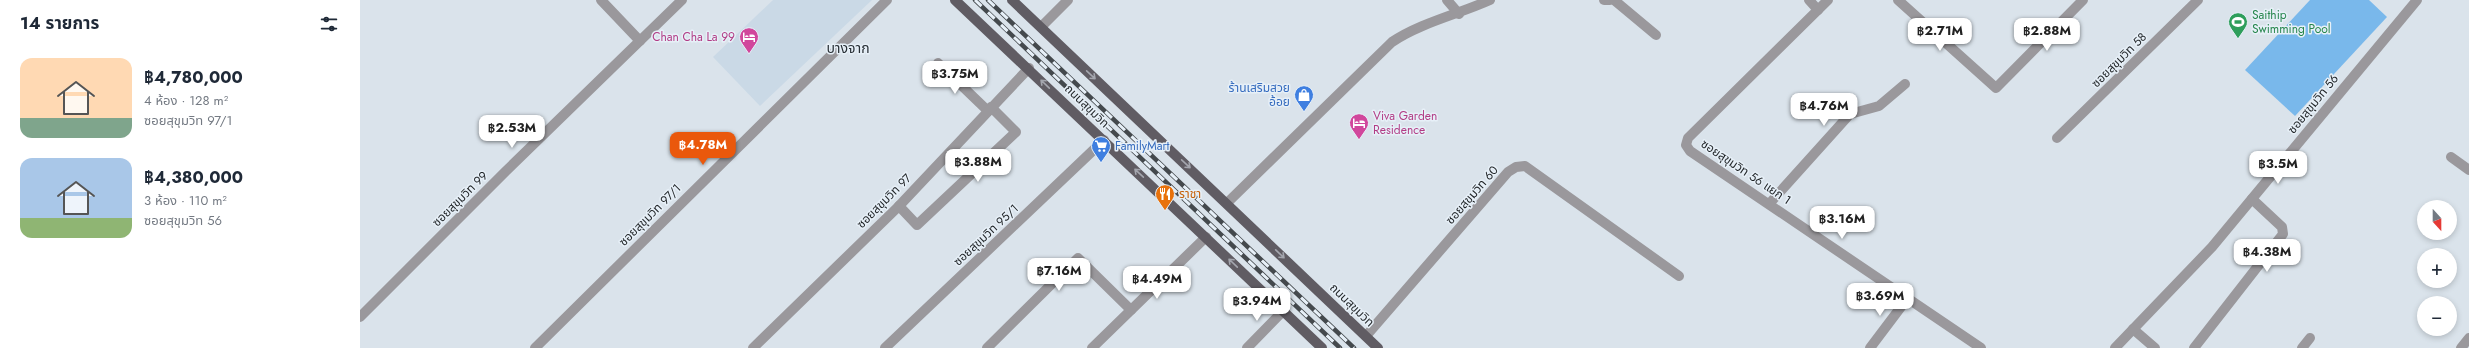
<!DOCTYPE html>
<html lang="th">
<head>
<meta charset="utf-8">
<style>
  :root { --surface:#fff; --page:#f2f2f3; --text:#1f2937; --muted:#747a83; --accent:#ea580c }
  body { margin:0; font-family:Jost,"Noto Sans Thai",sans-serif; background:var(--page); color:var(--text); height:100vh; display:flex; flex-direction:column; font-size:15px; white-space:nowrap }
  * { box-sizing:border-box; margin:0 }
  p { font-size:13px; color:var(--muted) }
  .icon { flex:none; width:22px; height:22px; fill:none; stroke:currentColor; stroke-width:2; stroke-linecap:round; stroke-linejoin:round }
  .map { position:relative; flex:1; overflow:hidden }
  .details { display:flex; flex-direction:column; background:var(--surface); width:360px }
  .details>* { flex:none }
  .needle { width:26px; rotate:159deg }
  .buttons { position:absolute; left:2057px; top:200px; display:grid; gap:8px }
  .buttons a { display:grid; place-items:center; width:40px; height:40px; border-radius:50%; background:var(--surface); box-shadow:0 2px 6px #0003; font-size:20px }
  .price { position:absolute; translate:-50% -34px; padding:0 9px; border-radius:8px; background:#fff; color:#222; font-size:13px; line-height:26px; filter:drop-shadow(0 1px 2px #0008) }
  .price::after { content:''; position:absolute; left:50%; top:24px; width:12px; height:9px; margin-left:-6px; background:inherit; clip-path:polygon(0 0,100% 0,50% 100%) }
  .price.active { background:var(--accent); color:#fff }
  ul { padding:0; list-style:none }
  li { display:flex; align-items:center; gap:12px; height:100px; padding:0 20px }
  li span { display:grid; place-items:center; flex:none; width:112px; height:80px; border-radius:12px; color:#555 }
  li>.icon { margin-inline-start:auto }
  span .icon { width:48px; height:48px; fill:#fffc; stroke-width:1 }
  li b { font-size:17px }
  h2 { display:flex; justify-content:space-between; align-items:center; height:48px; padding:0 20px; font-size:17px }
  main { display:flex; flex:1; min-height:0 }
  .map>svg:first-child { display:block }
  .built { fill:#cad9e6 }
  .park { fill:#79b8eb }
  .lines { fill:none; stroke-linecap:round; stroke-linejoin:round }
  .minor { stroke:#9a989c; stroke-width:10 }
  .tertiary { stroke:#9a989c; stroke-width:10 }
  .primary { stroke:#605c63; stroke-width:10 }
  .rail-casing { stroke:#44494d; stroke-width:4.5 }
  .rail { stroke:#e7f0f8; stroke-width:3; stroke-dasharray:9; stroke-linecap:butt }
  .oneway { stroke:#a4a6ae }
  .labels { text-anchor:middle; stroke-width:3; stroke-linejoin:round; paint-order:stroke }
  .leisure-label { font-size:12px; fill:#27864d; stroke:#e7f0f8; text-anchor:start }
  .hotel-label { font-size:12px; fill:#b23c85; stroke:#e7f0f8; text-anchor:end }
  .street-label { font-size:12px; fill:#1f2326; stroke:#e7f0f8 }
  .shop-label { font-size:12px; fill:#366cbe; stroke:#e7f0f8; text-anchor:end }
  .food-label { font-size:12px; fill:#c56008; stroke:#e7f0f8; text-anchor:start }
  .quarter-label { font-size:14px; fill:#272e34; stroke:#e7f0f8 }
</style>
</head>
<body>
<main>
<section class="details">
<h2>14 รายการ<svg class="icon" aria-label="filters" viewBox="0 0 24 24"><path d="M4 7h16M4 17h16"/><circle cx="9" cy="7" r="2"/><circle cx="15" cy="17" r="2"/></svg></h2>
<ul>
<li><span style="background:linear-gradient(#ffd9b3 75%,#7fa58c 0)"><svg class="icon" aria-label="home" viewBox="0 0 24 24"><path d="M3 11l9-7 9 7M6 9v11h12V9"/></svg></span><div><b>฿4,780,000</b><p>4 ห้อง · 128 m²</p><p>ซอยสุขุมวิท 97/1</p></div></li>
<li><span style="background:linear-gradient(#a9c7e8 75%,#8fb573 0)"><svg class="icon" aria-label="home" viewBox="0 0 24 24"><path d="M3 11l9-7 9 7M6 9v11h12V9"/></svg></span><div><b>฿4,380,000</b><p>3 ห้อง · 110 m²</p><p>ซอยสุขุมวิท 56</p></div></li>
</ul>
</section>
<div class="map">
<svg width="2109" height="348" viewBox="0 0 2109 348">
  <rect width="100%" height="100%" fill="#dae3eb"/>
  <!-- built -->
  <path class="built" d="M413,0h99l-112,106 -47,-49z"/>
  <!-- park -->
  <path class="park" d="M1950,0h59l18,17 -92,99 -50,-46z"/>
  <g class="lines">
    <!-- minor -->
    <g class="minor">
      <path d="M241,0l39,41"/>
      <path d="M1087,0l12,14"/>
      <path d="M1244,0h6"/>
      <path d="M1254,0l42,35"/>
      <path d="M1449,0l9,10"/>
      <path d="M1468,0l-140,138 -2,7 4,6 291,197"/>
      <path d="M1538,0l98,88 87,-88"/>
      <path d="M681,27l27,-27"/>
      <path d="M578,63l50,48"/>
      <path d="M1697,138l141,-138"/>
      <path d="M2091,157l18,13"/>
      <path d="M867,203l165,-161c28,-19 67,-28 98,-42"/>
      <path d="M1410,203l80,-89 29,-8 26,-22"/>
      <path d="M539,206l18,19 99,-93 -25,-25"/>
      <path d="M0,317l146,-146 176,-171"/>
      <path d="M1773,329l22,19"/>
      <path d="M1006,336l142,-164 8,-5 9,-1 154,110"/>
      <path d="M175,348l352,-348"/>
      <path d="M393,348l146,-142 130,-138"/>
      <path d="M525,348l219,-208"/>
      <path d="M627,348l91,-90 53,52"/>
      <path d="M732,348l114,-111"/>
      <path d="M1510,348l37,-49"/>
      <path d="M1755,348l97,-101 205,-247"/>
      <path d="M1834,348l89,-114 -1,-7 -30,-28"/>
      <path d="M1942,348l8,-10"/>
      <path d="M2101,348l8,-10"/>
    </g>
    <!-- tertiary -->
    <path class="tertiary" d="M887,348l36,-37"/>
    <!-- primary -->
    <g class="primary">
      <path d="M595,0l367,348"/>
      <path d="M652,0l366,348"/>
    </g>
    <defs>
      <g id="rail">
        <path d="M615,0l365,348"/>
        <path d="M628,0l366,348"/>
      </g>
    </defs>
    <!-- rail casing -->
    <use href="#rail" class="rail-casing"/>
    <!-- rail -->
    <use href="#rail" class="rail"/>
  </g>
  <!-- one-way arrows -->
  <defs><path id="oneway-shaft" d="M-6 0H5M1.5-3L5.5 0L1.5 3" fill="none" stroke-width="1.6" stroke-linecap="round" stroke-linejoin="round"/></defs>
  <g class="oneway">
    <use href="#oneway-shaft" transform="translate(731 75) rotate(43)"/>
    <use href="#oneway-shaft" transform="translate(685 84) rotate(-136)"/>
    <use href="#oneway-shaft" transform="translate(826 164) rotate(43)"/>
    <use href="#oneway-shaft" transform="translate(779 173) rotate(-137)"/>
    <use href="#oneway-shaft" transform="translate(920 254) rotate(44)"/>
    <use href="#oneway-shaft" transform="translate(873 263) rotate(-136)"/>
  </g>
  <!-- icons -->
  <defs>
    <symbol id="stadium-pin" viewBox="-11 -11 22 30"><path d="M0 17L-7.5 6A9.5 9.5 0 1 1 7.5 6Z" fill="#2e9e5b" stroke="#e7f0f8"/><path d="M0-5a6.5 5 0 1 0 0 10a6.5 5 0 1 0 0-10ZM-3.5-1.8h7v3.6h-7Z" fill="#fff"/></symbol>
    <symbol id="hotel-pin" viewBox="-11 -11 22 30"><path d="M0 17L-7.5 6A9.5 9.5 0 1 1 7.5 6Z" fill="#d1479c" stroke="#e7f0f8"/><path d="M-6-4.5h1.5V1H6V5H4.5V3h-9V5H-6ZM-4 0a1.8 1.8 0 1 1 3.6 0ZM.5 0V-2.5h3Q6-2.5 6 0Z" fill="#fff"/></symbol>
    <symbol id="shop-pin" viewBox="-11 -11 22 30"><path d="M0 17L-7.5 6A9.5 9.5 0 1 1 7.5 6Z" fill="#3f7fe0" stroke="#e7f0f8"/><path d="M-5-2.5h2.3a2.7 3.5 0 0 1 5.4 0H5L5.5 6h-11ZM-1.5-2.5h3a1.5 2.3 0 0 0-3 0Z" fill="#fff"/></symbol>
    <symbol id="supermarket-pin" viewBox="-11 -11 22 30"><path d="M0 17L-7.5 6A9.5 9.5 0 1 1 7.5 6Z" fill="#3f7fe0" stroke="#e7f0f8"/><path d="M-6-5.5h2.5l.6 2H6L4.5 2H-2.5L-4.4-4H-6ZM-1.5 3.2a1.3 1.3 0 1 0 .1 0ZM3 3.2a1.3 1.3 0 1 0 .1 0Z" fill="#fff"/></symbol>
    <symbol id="restaurant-pin" viewBox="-11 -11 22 30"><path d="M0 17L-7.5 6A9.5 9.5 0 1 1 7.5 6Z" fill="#e8710a" stroke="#e7f0f8"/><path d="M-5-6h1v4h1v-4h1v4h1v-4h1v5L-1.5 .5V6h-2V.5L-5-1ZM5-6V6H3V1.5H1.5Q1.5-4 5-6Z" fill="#fff"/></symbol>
  </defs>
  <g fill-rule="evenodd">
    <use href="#stadium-pin" x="1867" y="11" width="22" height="30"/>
    <use href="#hotel-pin" x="378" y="26" width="22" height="30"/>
    <use href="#shop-pin" x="933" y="84" width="22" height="30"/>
    <use href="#hotel-pin" x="988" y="112" width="22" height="30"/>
    <use href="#supermarket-pin" x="730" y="135" width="22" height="30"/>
    <use href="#restaurant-pin" x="794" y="183" width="22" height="30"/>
  </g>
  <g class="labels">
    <!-- leisure labels -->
    <g class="leisure-label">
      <text x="1892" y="19">Saithip<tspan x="1892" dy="14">Swimming Pool</tspan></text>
    </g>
    <!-- hotel labels -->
    <g class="hotel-label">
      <text x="375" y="41">Chan Cha La 99</text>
      <text x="1013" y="120" text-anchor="start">Viva Garden<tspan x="1013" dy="14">Residence</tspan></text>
    </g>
    <!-- street labels -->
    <g class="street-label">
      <text transform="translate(1759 60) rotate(-45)" y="4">ซอยสุขุมวิท 58</text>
      <text transform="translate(1953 104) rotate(-51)" y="4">ซอยสุขุมวิท 56</text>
      <text transform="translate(727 106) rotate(44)" y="4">ถนนสุขุมวิท</text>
      <text transform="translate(1386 172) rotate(34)" y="4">ซอยสุขุมวิท 56 แยก 1</text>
      <text transform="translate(1112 195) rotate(-49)" y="4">ซอยสุขุมวิท 60</text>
      <text transform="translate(100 199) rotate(-45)" y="4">ซอยสุขุมวิท 99</text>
      <text transform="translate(524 201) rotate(-45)" y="4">ซอยสุขุมวิท 97</text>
      <text transform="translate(290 215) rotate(-45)" y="4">ซอยสุขุมวิท 97/1</text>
      <text transform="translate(626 235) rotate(-43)" y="4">ซอยสุขุมวิท 95/1</text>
      <text transform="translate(992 305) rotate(44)" y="4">ถนนสุขุมวิท</text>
    </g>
    <!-- shop labels -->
    <g class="shop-label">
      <text x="930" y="92">ร้านเสริมสวย<tspan x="930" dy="14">อ้อย</tspan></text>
      <text x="755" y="150" text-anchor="start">FamilyMart</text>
    </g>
    <!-- food labels -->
    <g class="food-label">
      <text x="819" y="198">ราชา</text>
    </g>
    <!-- quarter labels -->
    <g class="quarter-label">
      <text x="488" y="53">บางจาก</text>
    </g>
  </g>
</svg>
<div class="buttons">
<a><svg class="needle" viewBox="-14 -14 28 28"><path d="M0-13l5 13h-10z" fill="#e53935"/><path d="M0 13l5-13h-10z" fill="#747a83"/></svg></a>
<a>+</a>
<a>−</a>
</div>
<b class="price" style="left:1580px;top:52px">฿2.71M</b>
<b class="price" style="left:1687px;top:52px">฿2.88M</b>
<b class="price" style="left:595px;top:95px">฿3.75M</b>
<b class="price" style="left:1464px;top:127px">฿4.76M</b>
<b class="price" style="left:152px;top:149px">฿2.53M</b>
<b class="price active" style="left:343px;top:166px">฿4.78M</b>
<b class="price" style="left:618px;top:183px">฿3.88M</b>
<b class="price" style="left:1918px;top:185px">฿3.5M</b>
<b class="price" style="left:1482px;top:240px">฿3.16M</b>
<b class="price" style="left:1907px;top:273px">฿4.38M</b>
<b class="price" style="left:699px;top:292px">฿7.16M</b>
<b class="price" style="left:797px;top:300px">฿4.49M</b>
<b class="price" style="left:1520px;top:317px">฿3.69M</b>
<b class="price" style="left:897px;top:322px">฿3.94M</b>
</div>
</main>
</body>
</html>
